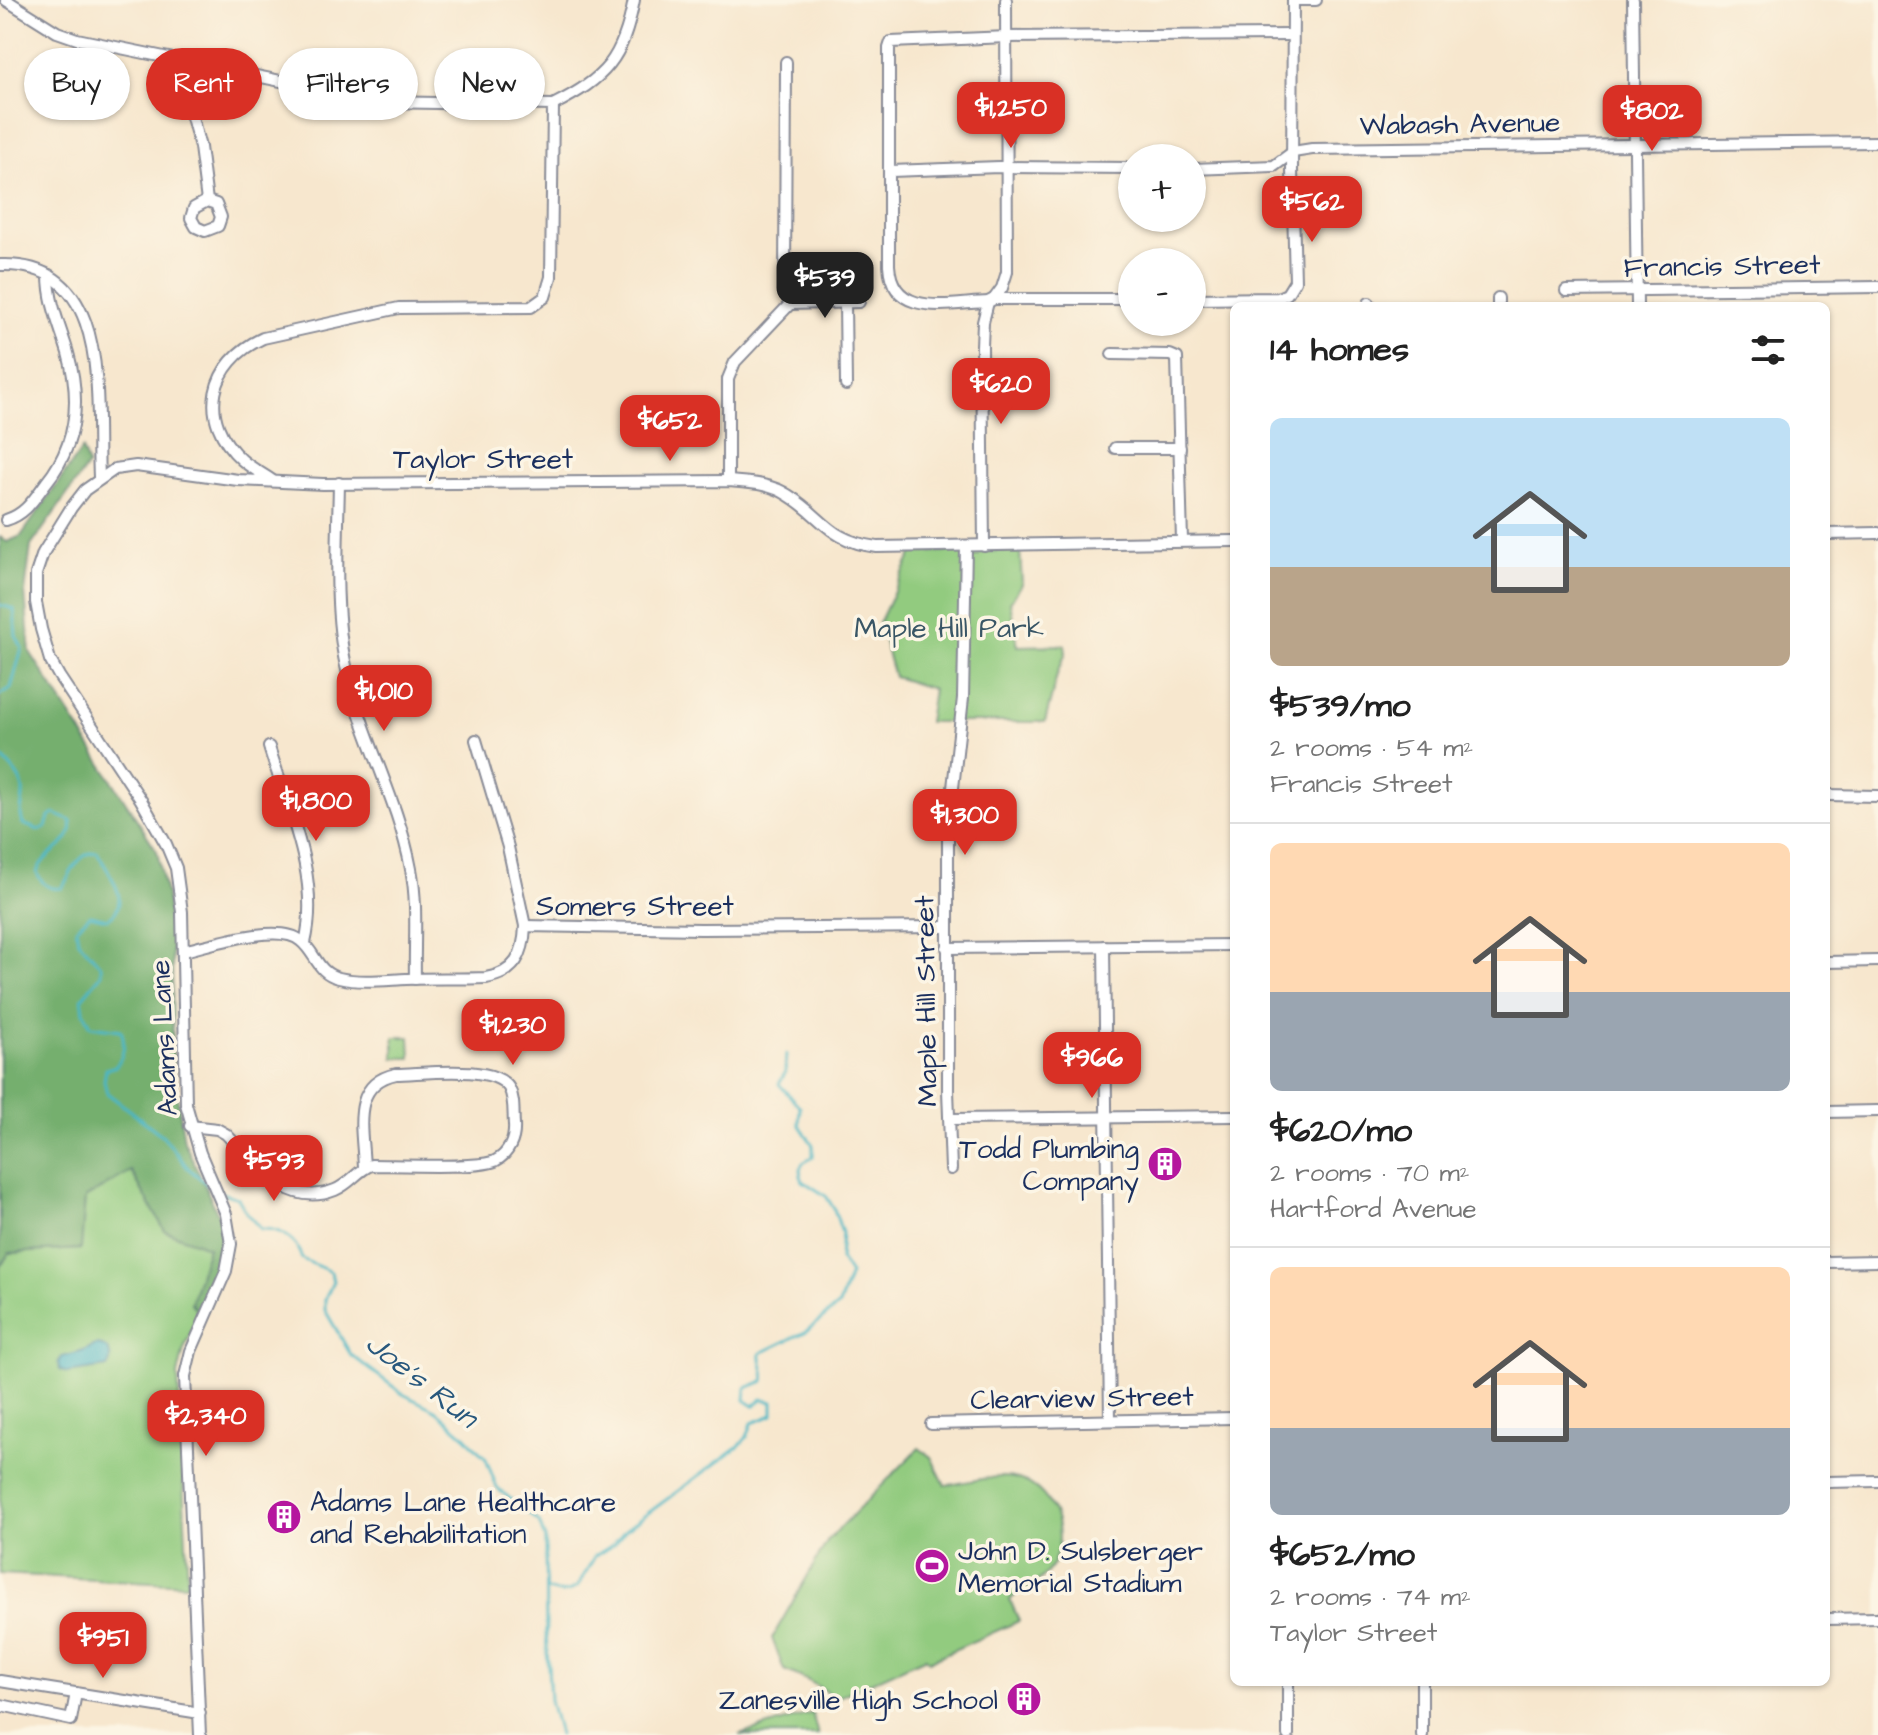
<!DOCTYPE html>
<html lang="en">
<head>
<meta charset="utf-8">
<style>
  :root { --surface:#fff; --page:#f2f2f2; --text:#222; --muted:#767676; --line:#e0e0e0; --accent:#d93025 }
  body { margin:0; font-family:"Architects Daughter",sans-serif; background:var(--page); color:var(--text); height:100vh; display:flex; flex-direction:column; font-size:30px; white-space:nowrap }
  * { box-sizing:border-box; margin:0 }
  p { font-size:26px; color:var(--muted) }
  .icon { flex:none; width:44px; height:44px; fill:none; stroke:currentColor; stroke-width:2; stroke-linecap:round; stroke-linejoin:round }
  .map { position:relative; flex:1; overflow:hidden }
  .sheet { position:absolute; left:1230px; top:302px; width:600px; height:1384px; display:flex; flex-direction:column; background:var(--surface); border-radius:12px; box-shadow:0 2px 6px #0004 }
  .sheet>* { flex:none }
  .guide { position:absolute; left:24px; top:48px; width:760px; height:72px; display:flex; gap:16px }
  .buttons { position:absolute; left:1118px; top:144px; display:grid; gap:16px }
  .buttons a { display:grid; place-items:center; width:88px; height:88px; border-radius:50%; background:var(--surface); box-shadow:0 2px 6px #0004; font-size:40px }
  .price { position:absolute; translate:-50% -68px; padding:0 18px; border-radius:16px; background:var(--accent); color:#fff; font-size:26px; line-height:52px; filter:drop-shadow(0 2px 4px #0008) }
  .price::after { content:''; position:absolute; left:50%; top:48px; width:24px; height:18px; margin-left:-12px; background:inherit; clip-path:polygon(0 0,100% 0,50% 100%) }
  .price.on { background:#222; color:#fff }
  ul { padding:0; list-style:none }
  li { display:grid; align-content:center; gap:16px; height:424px; padding:0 40px }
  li+li { border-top:2px solid var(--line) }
  li span { display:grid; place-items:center; height:248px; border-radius:12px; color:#555 }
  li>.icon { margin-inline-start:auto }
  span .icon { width:144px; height:144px; fill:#fffc; stroke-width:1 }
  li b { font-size:34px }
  h2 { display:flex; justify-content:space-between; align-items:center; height:96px; padding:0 40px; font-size:34px }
  .chip { padding:0 28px; border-radius:36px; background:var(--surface); box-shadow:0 2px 6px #0004; font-size:28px; line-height:72px }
  .chip.on { background:var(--accent); color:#fff }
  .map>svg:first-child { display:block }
  .green { fill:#92cb7f; stroke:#567d6e; stroke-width:2 }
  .forest { fill:#75af6e; stroke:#486f66; stroke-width:2 }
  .water { fill:#48b6c4; stroke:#327291; stroke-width:2 }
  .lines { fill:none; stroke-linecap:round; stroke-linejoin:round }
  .stream { stroke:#48b6c4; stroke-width:3 }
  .minor-casing { stroke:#898b96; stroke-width:14 }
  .minor { stroke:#fff; stroke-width:10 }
  .labels { text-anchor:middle; stroke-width:7; stroke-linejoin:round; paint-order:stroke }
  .street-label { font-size:28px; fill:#1b2f5e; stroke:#fcf5e5 }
  .park-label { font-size:28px; fill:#395666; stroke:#fcf5e5 }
  .poi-label { font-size:28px; fill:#1b2f5e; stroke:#fcf5e5; text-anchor:end }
  .water-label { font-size:30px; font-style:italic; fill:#28587d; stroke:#fcf5e5 }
</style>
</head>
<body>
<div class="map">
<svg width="1878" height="1735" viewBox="0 0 1878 1735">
  <rect width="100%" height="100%" fill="#fcf5e5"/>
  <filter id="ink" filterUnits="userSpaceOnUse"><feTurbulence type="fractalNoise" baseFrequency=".0125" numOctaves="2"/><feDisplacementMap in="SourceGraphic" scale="16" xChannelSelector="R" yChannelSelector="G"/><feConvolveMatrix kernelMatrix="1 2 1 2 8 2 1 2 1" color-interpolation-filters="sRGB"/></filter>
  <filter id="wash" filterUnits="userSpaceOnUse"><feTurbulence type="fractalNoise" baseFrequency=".006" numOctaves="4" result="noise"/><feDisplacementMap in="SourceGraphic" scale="32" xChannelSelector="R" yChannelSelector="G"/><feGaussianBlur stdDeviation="1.8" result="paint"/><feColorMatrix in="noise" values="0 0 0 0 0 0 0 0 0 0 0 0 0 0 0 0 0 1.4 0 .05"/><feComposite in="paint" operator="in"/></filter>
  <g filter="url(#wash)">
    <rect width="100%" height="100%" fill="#f7e7ce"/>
    <!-- green -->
    <g class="green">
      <path d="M1020,550l2,34 -12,18 8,44 47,-1 1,8 -8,18 -13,51h-117l5,-33 -39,-12 -15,-54 34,-71z"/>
      <path d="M394,1037h16l1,21h-17z"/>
      <path d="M131,1170l34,61 43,16 -17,56 8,10 -15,36 -6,26 10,209 -188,-10v-306l9,-15 71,-4 5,-51z"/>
      <path d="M919,1448l12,9 14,28c23,-2 51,-12 73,-6 40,12 54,66 27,96 -10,12 -25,14 -35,25l9,21 -90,40 -3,-4 -92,42c-14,-14 -33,-22 -50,-29l-12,-32 56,-98z"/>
      <path d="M812,1713l6,22h-79z"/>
    </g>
    <!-- forest -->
    <path class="forest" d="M82,449l6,16 -57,81 -6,46 5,60 127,199 9,43 6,49 1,123 11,75 35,75 4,34 -24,63 -8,-10 17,-56 -43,-16 -34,-60 -46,27 -4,51 -72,4 -9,15v-731l7,5 14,-6z"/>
    <!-- water -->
    <path class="water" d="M96,1345c13,0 18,12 11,22l-40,6 -7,-3 -2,-7 4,-6 19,-5z"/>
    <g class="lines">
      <!-- stream -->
      <g class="stream">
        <path d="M0,605l14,4 2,27 6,12 -11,40 -11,7"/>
        <path d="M0,755c8,10 22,21 23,35 1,13 -5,21 0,34l16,6 7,-3 3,-10 6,-3 16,7c5,26 -28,29 -34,52 6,12 12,17 25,15 9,-14 16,-36 35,-36 10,19 38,51 10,67l-17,-4 -14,13 2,12 23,26v9l-19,23 2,14 7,14 30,4c5,14 3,24 -5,36l-10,3 -2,12 3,12 56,43 25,32 24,20"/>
        <path d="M222,1193l16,5 9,16 14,15c21,-1 35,11 41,30l29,13 2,10 -8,17v11l26,45 52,39 32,16 31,27 20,22 11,29 42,34 6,17 1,92 4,69 9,35"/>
        <path d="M546,1590l16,3 9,-2 7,-5 17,-30 19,-12 11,-14 113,-83 9,-10 5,-14 21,-8v-13l-11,-3 -8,7 -9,-6 1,-12 18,-7c3,-11 -5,-17 -3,-28l46,-22 32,-26 11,-31 -10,-15 2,-26 -8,-24 -8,-13 -23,-15 -2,-5 -1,-7 3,-6 10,-6v-12l-14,-21 1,-17 -21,-23 6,-11 1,-19"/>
      </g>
    </g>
  </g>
  <g filter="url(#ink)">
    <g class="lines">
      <defs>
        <g id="minor">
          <path d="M6,0l51,32 20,7 305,63 171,3 -2,172 -6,20 -14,10 -132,1 -136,30c-53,24 -67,81 -21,122 9,8 21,14 31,21"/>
          <path d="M1293,0h23"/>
          <path d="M1633,0l4,306"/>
          <path d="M177,61l23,86 7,54 -13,7 -3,10 5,9 9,4 13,-5 3,-9 -5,-13 -9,-3"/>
          <path d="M553,105c53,-27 70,-46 81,-105"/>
          <path d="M1192,169l82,-3 19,-14 19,-3 566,-7"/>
          <path d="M891,171l108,-4 133,1"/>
          <path d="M0,265c114,-4 95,135 99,212"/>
          <path d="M1566,291l312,-4"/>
          <path d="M1498,298v8"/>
          <path d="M994,299l8,-11 5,-16 -1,-272"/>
          <path d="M1132,299h-138l-6,3c-38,1 -96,17 -99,-37v-217l2,-6 116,-5 285,-2"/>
          <path d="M1192,299l86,-1 9,-4 8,-13 -3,-111 1,-170"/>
          <path d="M845,302l1,83"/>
          <path d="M1369,303v3"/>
          <path d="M790,304l69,-2"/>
          <path d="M1112,354l58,1 7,3 5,183"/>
          <path d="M1115,448h65"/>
          <path d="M728,481v-102l7,-17 55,-58 -5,-16 1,-226"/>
          <path d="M339,483c-1,58 -6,127 7,183 15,69 52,133 65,203 7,35 3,74 4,110"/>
          <path d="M6,520c20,-6 28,-21 40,-37 31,-38 35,-83 22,-130 -8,-27 -19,-50 -19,-78"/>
          <path d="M1826,534l52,-1"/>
          <path d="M984,546l-2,-200 1,-24 5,-20"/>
          <path d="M476,740l32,107 17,79"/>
          <path d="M269,747c19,62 52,131 36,196"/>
          <path d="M1826,795l52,1"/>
          <path d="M1104,946l6,474"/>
          <path d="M947,948l287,-3"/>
          <path d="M183,951c27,-6 97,-29 118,-10 15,12 16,32 38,37 21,5 46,2 67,1 27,-1 53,0 80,-1 29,-5 38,-23 39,-52l176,3 247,-2"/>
          <path d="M1826,962l52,-1"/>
          <path d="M1826,1112l52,-1"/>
          <path d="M951,1119l283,-3"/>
          <path d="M190,1126l27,3 9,5c29,30 61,75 109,56 15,-6 22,-19 36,-25 25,0 105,4 124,-4 14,-7 20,-22 19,-36 -1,-12 1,-26 -5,-37 -15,-25 -87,-14 -113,-14 -47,10 -33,57 -32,94"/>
          <path d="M951,1169l-3,-79v-257l15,-135 3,-152"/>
          <path d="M1826,1262l52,-1"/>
          <path d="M931,1424l303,-6"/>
          <path d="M1826,1482l52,-1"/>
          <path d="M1826,1619l52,-1"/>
          <path d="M0,1681l200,32"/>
          <path d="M1288,1682v53"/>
          <path d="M1422,1682v53"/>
          <path d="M0,1708l1,-3 70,15 5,-27"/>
          <path d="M200,1735l-15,-359 6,-25 35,-80 5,-27 -5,-30 -26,-61 -14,-49 -4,-192 -6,-44 -10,-24 -25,-44 -82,-124 -9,-16 -9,-31 -5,-27v-28l7,-21 28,-45 14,-18 30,-21 21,-3 102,14 85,4 405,-3c21,2 42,2 60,14 37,23 40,46 89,52l357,-6"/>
        </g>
      </defs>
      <!-- minor casing -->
      <use href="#minor" class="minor-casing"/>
      <!-- minor -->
      <use href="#minor" class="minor"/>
    </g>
  </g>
  <!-- icons -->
  <defs>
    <symbol id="building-disc" viewBox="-11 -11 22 22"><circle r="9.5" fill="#b5179e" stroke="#fcf5e5"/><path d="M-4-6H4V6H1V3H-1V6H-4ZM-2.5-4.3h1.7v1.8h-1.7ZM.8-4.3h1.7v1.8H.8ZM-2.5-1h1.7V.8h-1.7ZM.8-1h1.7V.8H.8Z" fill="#fff"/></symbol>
    <symbol id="stadium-disc" viewBox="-11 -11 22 22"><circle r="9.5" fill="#b5179e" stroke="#fcf5e5"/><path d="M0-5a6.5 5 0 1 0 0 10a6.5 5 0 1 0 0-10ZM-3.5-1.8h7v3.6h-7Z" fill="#fff"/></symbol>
  </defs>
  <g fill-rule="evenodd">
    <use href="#building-disc" x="1145" y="1144" width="40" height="40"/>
    <use href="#building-disc" x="264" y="1497" width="40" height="40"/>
    <use href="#stadium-disc" x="912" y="1546" width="40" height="40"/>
    <use href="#building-disc" x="1004" y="1679" width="40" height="40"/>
  </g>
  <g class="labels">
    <!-- street labels -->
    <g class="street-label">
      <text transform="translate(1460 123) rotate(-1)" y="10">Wabash Avenue</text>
      <text transform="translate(1722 265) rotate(-1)" y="10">Francis Street</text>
      <text x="483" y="468">Taylor Street</text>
      <text x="635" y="915">Somers Street</text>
      <text transform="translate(925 1001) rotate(-91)" y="10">Maple Hill Street</text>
      <text transform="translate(163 1038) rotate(-93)" y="10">Adams Lane</text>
      <text transform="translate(1082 1397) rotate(-1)" y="10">Clearview Street</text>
    </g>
    <!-- park labels -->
    <g class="park-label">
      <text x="949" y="637">Maple Hill Park</text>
    </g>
    <!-- poi labels -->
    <g class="poi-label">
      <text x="1139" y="1158">Todd Plumbing<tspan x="1139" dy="32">Company</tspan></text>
      <text x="310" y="1511" text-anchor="start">Adams Lane Healthcare<tspan x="310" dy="32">and Rehabilitation</tspan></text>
      <text x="958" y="1560" text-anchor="start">John D. Sulsberger<tspan x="958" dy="32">Memorial Stadium</tspan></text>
      <text x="998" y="1709">Zanesville High School</text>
    </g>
    <!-- water labels -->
    <g class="water-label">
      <text transform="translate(422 1380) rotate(38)" y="10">Joe's Run</text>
    </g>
  </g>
</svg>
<div class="buttons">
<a>+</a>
<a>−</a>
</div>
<b class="price" style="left:1011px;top:150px">$1,250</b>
<b class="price" style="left:1652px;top:153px">$802</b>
<b class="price" style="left:1312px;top:244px">$562</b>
<b class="price on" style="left:825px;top:320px">$539</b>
<b class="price" style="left:1001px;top:426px">$620</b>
<b class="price" style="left:670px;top:463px">$652</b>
<b class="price" style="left:384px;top:733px">$1,010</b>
<b class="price" style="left:316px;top:843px">$1,800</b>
<b class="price" style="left:965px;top:857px">$1,300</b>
<b class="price" style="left:513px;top:1067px">$1,230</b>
<b class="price" style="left:1092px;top:1100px">$966</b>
<b class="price" style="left:274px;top:1203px">$593</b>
<b class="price" style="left:206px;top:1458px">$2,340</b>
<b class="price" style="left:103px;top:1680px">$951</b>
<div class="guide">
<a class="chip">Buy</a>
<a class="chip on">Rent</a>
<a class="chip">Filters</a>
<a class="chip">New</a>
</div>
<section class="sheet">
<h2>14 homes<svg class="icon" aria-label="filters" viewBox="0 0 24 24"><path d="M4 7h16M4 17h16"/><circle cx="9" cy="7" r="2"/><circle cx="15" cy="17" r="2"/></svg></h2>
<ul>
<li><span style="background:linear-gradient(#bfe0f5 60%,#b9a48a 0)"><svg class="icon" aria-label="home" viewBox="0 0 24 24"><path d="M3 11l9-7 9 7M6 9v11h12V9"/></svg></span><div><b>$539/mo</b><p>2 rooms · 54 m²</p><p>Francis Street</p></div></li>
<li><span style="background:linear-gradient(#ffd9b3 60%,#9aa5b1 0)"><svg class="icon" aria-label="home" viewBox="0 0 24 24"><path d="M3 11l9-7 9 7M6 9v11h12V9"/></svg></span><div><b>$620/mo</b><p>2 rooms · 70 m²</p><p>Hartford Avenue</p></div></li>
<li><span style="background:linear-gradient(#ffd9b3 65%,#9aa5b1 0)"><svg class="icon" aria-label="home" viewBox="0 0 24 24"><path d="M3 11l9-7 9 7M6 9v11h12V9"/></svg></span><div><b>$652/mo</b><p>2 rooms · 74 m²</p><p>Taylor Street</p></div></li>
</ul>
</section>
</div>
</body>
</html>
